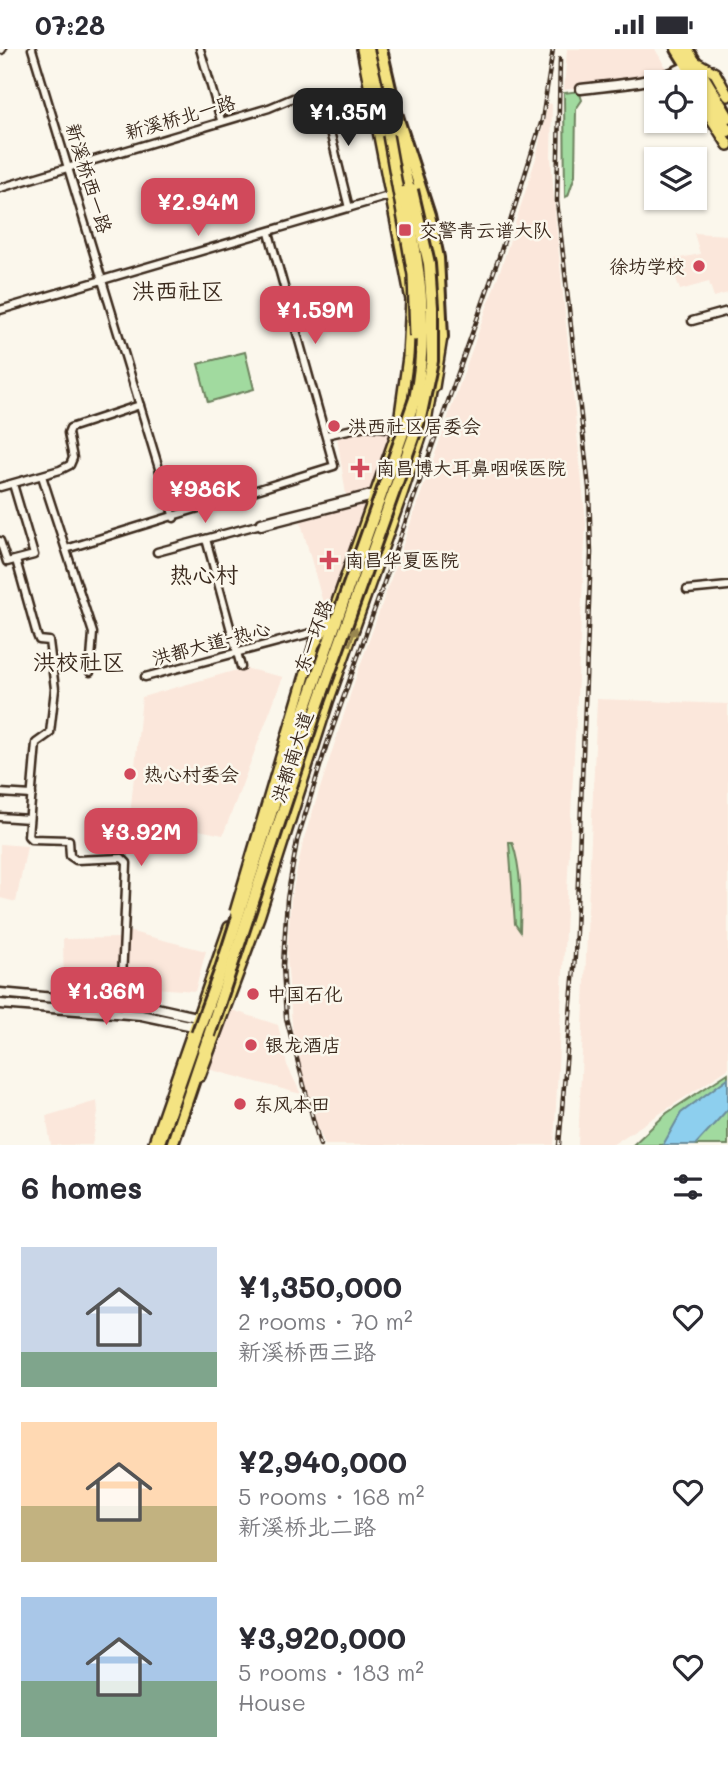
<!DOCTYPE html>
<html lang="en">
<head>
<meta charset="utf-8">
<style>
  :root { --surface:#fff; --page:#f2f2f3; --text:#2b2b33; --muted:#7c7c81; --accent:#d1495b }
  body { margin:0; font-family:Mali,"LXGW WenKai TC",sans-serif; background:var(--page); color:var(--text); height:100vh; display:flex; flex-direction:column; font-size:26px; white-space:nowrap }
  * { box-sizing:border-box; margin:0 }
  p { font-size:23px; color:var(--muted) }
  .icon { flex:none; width:38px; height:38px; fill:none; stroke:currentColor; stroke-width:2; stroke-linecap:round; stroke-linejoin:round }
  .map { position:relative; height:1096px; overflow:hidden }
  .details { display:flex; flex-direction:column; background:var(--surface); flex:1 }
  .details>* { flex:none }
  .buttons { position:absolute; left:644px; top:21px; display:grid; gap:14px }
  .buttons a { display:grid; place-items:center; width:63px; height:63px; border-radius:0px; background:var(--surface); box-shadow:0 2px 5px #0004; font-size:35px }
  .price { position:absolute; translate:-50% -60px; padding:0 16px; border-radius:14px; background:var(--accent); color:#fff; font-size:23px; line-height:46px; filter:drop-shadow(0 2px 4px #0008) }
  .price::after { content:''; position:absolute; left:50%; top:42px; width:21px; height:16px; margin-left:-10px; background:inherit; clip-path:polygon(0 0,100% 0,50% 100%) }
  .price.on { background:#222; color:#fff }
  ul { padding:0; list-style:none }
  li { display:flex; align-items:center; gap:21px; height:175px; padding:0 21px }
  li span { display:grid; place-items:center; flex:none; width:196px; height:140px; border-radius:0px; color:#555 }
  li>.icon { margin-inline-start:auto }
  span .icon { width:84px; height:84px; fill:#fffc; stroke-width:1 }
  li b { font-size:30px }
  h2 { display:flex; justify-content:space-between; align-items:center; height:84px; padding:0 21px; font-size:30px }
  .status { display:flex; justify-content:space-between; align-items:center; height:49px; padding:0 35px; background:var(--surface); direction:ltr }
  .status svg { height:19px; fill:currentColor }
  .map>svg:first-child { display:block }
  .built { fill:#fbe7db }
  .green { fill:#a1da9f; stroke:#6e825e; stroke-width:2 }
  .water { fill:#8dcfee; stroke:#6c8d9b; stroke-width:2 }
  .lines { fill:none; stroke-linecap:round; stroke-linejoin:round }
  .street-casing { stroke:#3b2a1e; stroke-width:11 }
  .secondary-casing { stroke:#3b2a1e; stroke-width:13 }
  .primary-casing { stroke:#3b2a1e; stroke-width:14 }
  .highway-casing { stroke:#3b2a1e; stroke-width:16 }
  .street { stroke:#fbf7ec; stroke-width:6 }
  .secondary { stroke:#fbf7ec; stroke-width:8 }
  .primary { stroke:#f4e382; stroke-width:9 }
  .highway { stroke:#f4e382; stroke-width:10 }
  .rail-casing { stroke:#3b2a1e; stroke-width:4.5 }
  .rail { stroke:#fbf7ec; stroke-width:2; stroke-dasharray:5; stroke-linecap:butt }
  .primary-bridge-casing { stroke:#3b2a1e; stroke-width:14; stroke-linecap:butt }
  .highway-bridge-casing { stroke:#3b2a1e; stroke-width:16; stroke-linecap:butt }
  .primary-bridge { stroke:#f4e382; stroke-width:9 }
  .highway-bridge { stroke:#f4e382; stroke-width:10 }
  .oneway { fill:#988650 }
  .poi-dot { fill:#d1495b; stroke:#fbf7ec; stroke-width:2.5 }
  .labels { text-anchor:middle; stroke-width:5; stroke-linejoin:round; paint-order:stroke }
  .street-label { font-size:19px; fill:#3b2a1e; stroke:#fbf7ec }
  .poi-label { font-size:19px; fill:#3b2a1e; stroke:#fbf7ec; text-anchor:start }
  .quarter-label { font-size:23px; fill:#3b2a1e; stroke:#fbf7ec }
</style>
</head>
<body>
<div class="status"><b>07:28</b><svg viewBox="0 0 49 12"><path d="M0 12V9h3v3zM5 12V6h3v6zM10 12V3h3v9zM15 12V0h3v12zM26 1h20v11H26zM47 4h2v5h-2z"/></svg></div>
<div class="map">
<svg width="728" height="1096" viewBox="0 0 728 1096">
  <rect width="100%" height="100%" fill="#fbf7ec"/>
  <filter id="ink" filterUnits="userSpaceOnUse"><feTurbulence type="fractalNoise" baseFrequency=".0143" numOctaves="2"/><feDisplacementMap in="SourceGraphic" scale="14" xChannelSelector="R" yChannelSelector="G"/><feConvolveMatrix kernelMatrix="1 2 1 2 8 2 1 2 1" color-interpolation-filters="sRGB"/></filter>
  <g filter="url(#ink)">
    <!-- built -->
    <g class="built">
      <path d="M567,0h88l14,24 -105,17z"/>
      <path d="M548,54l4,1 -1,54 5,67 30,298 -32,622h-229l-12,-30 -20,-77 -6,-82 4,-58 13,-60 51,-158 147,-415 34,-107z"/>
      <path d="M694,184l34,2v58l-14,4 -5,-15 -29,8 -10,-30 30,-6z"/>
      <path d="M365,381l26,1 -22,61 -23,3 -9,-58z"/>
      <path d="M368,453l-37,99 -8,2 -23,-84z"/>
      <path d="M244,619l39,9 -60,158 -93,-19 12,-119z"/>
      <path d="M597,650l131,5v365l-116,76h-34z"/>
      <path d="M0,795l27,2 -11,56 -16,-4z"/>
      <path d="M128,882l78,20 -11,40 -68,-5z"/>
      <path d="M122,889l-4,60 -54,-9 -1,-50z"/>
      <path d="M232,961l46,15 9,40 14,29 -93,-25z"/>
      <path d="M97,1052l1,12 -6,32h-41l-5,-29z"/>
    </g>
    <!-- green -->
    <g class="green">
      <path d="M579,42l3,9 -6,9 -1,66 -7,21 -3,1 -1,-104z"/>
      <path d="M245,303l9,37 -46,13 -10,-38z"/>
      <path d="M509,793h3c10,28 9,60 8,89l-5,-7z"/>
      <path d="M728,1024v72h-95l34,-32z"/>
    </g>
    <!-- water -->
    <path class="water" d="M728,1029v31l-33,36h-32l18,-32z"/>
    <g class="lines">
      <defs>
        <g id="street">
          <path d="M32,0l142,469"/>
          <path d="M200,0l21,71"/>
          <path d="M321,46l28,113"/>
          <path d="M0,139l269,-80 31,-13 70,-3"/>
          <path d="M0,261l392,-115"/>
          <path d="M692,272l36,-10"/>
          <path d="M326,386l40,-9 32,3"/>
          <path d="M42,427l51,157 -3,39"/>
          <path d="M0,438l60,-17 10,-5 3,-7 -5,-25 2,-5 70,-23"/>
          <path d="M373,448l-112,29v-4l114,-29"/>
          <path d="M206,490l35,128"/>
          <path d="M0,492l7,21 27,-7 -21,-71"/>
          <path d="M66,500l268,-83 -65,-233"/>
          <path d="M157,503l104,-28"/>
          <path d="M16,511l21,75 2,5 10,1 6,48 -5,44 -14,10 -8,93 3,3 38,1 1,16 6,4 46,-2 5,5 -6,140"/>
          <path d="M687,541l41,-4"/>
          <path d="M145,628l181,-48"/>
          <path d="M0,744l32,2"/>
          <path d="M0,768l29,2"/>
        </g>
        <g id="secondary">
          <path d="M0,0h1"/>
          <path d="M581,40c38,-5 77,-5 110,-26"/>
          <path d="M0,944l152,14 67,15"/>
          <path d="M0,955l141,11 57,12"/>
        </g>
        <g id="primary">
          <path d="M694,12l21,12 13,23"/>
          <path d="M695,44l33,52"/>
          <path d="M392,66l19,82"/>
          <path d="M434,338l8,-50"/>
          <path d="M301,655l97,-275 10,-72 3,-57 -49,-251"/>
          <path d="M200,1027l59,-159 69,-215 74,-208 24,-72 7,-42"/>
          <path d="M153,1096l76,-218"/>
        </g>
        <g id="highway">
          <path d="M368,0l23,96"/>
          <path d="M381,0l16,70"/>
          <path d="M677,0l51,82"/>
          <path d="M687,0l41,68"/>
          <path d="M396,64l33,102 9,43 4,79"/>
          <path d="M158,1096l39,-111"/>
          <path d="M172,1096l37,-110"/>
        </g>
      </defs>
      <!-- street casing -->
      <use href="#street" class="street-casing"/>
      <!-- secondary casing -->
      <use href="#secondary" class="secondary-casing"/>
      <!-- primary casing -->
      <use href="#primary" class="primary-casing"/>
      <!-- highway casing -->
      <use href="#highway" class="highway-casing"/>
      <!-- street -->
      <use href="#street" class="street"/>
      <!-- secondary -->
      <use href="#secondary" class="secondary"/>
      <!-- primary -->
      <use href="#primary" class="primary"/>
      <!-- highway -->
      <use href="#highway" class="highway"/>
      <defs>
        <g id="rail">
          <path d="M320,1096l-34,-127 -3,-53 4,-66 10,-58 29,-94 173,-490 43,-137 11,-71"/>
          <path d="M559,1096l16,-189 16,-403 -2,-65 -32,-287 3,-142"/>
        </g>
      </defs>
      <!-- rail casing -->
      <use href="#rail" class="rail-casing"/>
      <!-- rail -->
      <use href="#rail" class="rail"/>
      <defs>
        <g id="primary-bridge">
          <path d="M388,86l25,140 2,61"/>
          <path d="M235,863l79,-267 15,-24"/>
        </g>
        <g id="highway-bridge">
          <path d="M197,985l24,-65 77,-240 117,-330c15,-71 4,-137 -11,-207"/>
          <path d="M209,986l110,-333 101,-284 12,-57v-54l-3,-43 -17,-74"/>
        </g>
      </defs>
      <!-- primary-bridge casing -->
      <use href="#primary-bridge" class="primary-bridge-casing"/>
      <!-- highway-bridge casing -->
      <use href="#highway-bridge" class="highway-bridge-casing"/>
      <!-- primary-bridge -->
      <use href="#primary-bridge" class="primary-bridge"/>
      <!-- highway-bridge -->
      <use href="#highway-bridge" class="highway-bridge"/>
    </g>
    <!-- one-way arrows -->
    <defs><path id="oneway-solid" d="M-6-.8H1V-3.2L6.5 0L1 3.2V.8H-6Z" transform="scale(1.75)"/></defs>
    <use class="oneway" href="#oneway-solid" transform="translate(353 587) rotate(-69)"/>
  </g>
  <!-- markers -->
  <g class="poi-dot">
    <rect x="398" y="174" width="14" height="14" rx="3.5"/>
    <circle cx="699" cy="217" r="7"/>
    <circle cx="334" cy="377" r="7"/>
    <path d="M356.5 408.5h7v7h7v7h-7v7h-7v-7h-7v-7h7z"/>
    <path d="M325.5 500.5h7v7h7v7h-7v7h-7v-7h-7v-7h7z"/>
    <circle cx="130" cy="725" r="7"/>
    <circle cx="253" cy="945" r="7"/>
    <circle cx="251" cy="996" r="7"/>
    <circle cx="240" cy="1055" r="7"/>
  </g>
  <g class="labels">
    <!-- street labels -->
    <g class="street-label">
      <text transform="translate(180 68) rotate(-16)" y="7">新溪桥北一路</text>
      <text transform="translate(89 129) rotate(73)" y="7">新溪桥西一路</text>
      <text transform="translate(313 587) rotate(-70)" y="7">东一环路</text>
      <text transform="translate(211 594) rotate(-15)" y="7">洪都大道-热心</text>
      <text transform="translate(292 708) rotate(-72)" y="7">洪都南大道</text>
    </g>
    <!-- poi labels -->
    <g class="poi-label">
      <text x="419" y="188">交警青云谱大队</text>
      <text x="685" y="224" text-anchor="end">徐坊学校</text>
      <text x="348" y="384">洪西社区居委会</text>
      <text x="376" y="426">南昌博大耳鼻咽喉医院</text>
      <text x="345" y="518">南昌华夏医院</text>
      <text x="144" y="732">热心村委会</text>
      <text x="267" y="952">中国石化</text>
      <text x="265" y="1003">银龙酒店</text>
      <text x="254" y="1062">东风本田</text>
    </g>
    <!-- quarter labels -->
    <g class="quarter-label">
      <text x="178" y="250">洪西社区</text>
      <text x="204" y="534">热心村</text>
      <text x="79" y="621">洪校社区</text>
    </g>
  </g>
</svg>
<div class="buttons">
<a><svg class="icon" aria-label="locate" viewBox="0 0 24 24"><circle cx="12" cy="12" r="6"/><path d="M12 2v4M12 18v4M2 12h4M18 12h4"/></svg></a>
<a><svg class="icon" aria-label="layers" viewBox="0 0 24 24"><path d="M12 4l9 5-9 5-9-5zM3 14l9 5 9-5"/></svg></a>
</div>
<b class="price on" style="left:348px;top:99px">¥1.35M</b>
<b class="price" style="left:198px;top:189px">¥2.94M</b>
<b class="price" style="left:315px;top:297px">¥1.59M</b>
<b class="price" style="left:205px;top:476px">¥986K</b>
<b class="price" style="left:141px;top:819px">¥3.92M</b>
<b class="price" style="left:106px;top:978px">¥1.36M</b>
</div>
<section class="details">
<h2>6 homes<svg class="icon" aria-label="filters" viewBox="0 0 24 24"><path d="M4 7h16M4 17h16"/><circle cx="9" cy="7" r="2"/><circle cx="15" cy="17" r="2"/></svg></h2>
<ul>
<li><span style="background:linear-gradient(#c9d6e8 75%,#7fa58c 0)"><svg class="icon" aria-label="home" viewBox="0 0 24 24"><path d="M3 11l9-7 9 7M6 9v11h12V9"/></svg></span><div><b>¥1,350,000</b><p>2 rooms · 70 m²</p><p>新溪桥西三路</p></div><svg class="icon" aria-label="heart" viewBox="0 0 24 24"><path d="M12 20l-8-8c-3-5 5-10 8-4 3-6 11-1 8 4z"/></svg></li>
<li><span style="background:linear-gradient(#ffd9b3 60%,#c2b280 0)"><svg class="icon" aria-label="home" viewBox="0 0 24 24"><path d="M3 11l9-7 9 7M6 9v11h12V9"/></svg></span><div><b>¥2,940,000</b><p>5 rooms · 168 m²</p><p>新溪桥北二路</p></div><svg class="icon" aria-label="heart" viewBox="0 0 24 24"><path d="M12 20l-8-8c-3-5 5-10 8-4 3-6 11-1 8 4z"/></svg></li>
<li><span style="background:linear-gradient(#a9c7e8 60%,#7fa58c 0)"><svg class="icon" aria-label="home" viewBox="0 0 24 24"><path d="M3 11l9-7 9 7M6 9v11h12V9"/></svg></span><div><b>¥3,920,000</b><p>5 rooms · 183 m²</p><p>House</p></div><svg class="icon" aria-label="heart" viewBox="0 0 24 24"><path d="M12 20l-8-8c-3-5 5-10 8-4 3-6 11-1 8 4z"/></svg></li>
</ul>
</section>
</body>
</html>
